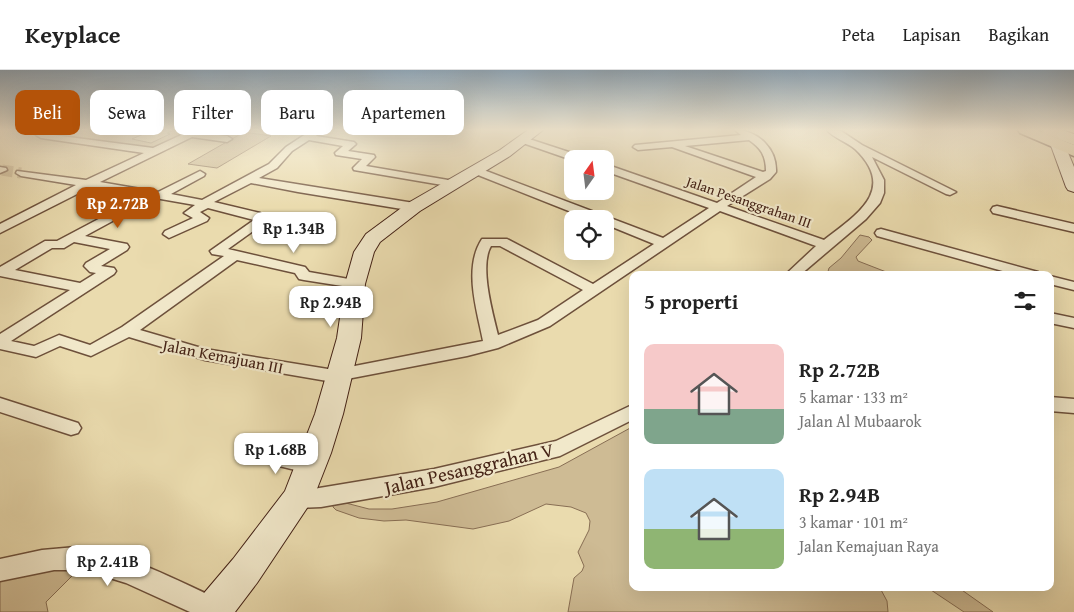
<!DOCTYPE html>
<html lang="id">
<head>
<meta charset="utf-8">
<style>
  :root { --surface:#fff; --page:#f2f2f2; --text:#222; --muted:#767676; --line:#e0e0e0; --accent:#b45309 }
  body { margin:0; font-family:"Gentium Book Plus",serif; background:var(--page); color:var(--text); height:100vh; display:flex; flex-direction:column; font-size:19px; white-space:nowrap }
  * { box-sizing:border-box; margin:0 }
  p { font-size:16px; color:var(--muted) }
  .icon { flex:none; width:28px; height:28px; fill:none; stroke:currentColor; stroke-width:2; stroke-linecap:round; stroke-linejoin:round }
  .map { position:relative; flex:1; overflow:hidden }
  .details { position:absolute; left:629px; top:201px; width:425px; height:320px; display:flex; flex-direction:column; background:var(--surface); border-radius:10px; box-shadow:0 5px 20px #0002 }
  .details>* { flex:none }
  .banner { position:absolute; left:15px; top:20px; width:475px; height:45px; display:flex; gap:10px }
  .needle { width:32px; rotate:14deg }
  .fabs { position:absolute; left:564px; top:80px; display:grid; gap:10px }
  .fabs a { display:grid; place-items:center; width:50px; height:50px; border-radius:10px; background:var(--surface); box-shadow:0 5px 20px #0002; font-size:25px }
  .price { position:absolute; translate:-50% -42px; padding:0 11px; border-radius:10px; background:#fff; color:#222; font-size:16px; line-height:32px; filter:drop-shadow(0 1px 2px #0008) }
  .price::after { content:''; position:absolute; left:50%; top:30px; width:15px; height:11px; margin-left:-8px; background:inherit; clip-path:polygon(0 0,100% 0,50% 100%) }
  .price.current { background:var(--accent); color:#fff }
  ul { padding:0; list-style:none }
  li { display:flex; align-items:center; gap:15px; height:125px; padding:0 15px }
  li span { display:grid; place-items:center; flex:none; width:140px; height:100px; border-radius:10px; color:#555 }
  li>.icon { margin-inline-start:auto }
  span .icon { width:60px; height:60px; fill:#fffc; stroke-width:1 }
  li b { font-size:21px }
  h2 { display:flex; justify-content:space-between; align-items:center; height:60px; padding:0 15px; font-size:21px }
  .tag { padding:0 18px; border-radius:10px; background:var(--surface); box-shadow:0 5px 20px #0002; font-size:18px; line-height:45px }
  .tag.current { background:var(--accent); color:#fff }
  header { display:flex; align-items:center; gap:30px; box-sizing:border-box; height:70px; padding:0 25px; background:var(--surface); border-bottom:1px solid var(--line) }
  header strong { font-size:24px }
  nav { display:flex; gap:28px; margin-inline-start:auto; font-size:18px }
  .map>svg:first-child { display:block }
  .green { fill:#cebb94; stroke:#886e54 }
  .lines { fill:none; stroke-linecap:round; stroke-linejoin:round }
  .street-tunnel { stroke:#c9b68f; stroke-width:11; stroke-dasharray:11 5; stroke-linecap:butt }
  .street-casing { stroke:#6d503b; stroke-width:3 }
  .secondary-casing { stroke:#432115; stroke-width:2 }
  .primary-casing { stroke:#432115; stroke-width:3 }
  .highway-casing { stroke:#432115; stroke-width:2 }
  .street { fill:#f1e8ca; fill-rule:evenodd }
  .secondary { fill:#f1e8ca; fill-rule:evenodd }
  .primary { fill:#eadbae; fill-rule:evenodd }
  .highway { fill:#eadbae; fill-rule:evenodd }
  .labels { text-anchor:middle; stroke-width:4.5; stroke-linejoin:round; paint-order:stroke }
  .far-street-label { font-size:14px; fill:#432115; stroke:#f1e8ca }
  .street-label { font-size:16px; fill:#432115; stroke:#f1e8ca }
  .near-street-label { font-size:19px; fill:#432115; stroke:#f1e8ca }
</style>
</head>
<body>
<header>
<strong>Keyplace</strong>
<nav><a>Peta</a><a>Lapisan</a><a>Bagikan</a></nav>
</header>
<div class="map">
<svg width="1074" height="542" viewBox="0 0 1074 542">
  <rect width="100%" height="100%" fill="#eadbae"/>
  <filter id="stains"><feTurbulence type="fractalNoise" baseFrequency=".004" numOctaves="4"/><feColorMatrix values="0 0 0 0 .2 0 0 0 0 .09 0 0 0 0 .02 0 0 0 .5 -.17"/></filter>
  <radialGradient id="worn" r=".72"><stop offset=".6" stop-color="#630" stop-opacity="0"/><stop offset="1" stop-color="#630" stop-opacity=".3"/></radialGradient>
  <!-- green -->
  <g class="green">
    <path d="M50,60h4l-4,2 13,1 7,-3h83l-21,9 19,4 19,-9 -3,-1 7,-3h18l-41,20 -112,-16z"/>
    <path d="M244,62l27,4 -54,32 -29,-4z"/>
    <path d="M860,165l9,2 3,3 -16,17 2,4 36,14h-67l2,-7 12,-10z"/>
    <path d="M632,357v161h248l7,13 1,11h-320l6,-34 8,-7 2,-5 -6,-14 11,-22 1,-9 -4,-8 -15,-6 -25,-3 -37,17 -36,8 -67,-9 -22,1 -25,-3 -23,-8 -3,-3v-4l5,-2 31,8h23l45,-7 122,-35z"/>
    <path d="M39,500h39l-32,32 2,10h-48v-35z"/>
    <path d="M928,518h31l34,24h-29z"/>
  </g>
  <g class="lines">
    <!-- street-tunnel -->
    <path class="street-tunnel" d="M2,100l19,3"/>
    <defs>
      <g id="street">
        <path d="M192,60h11l-2,3 26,3 5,3 -5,3 -35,-5 -92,45 58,10 42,-21 5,3 -1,2 -33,18 31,6 67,-36 17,-17 26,-17h5l3,2 -4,4 38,6 2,2 -8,7 26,4 1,2 -9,9 88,15 6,3 -6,3 -100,-17 -1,-2 9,-9 -26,-4 -1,-2 8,-7 -34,-6 -17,11 -15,17 -18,10 155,25 6,4 -6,4 -116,-19 -47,-9 -37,19 46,11 4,2 3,6 -39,28 77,18 4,5 51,9 2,3 -2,3 -5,1 -51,-8 -5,-1 -4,-6 -58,-13 -97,70 65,19 129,21 149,-29c-6,-31 -20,-73 -1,-102h25l86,45 61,-40 -49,-20v-5h-16l-116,-46 -1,-2 1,-2h8l182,69 46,-30 -104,-37v-7l112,39 39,-26 -84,-30 -34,3 -5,-3 2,-2 106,-10 -6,-5c23,0 42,19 41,42l-6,7 -43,27 97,34c32,-25 74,-50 31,-91 -8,-7 -23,-12 -28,-19l14,1 21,14 94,47 -6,3 -4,-1 -74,-37 12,23v13l-4,10 -14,16 -66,56h-15l31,-29 -96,-35 -170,115 -52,22 -31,8 -120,23 -8,4 -134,-23 -76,-23 -38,19 -31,-10 -24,11 -36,-8v-15l70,-44 -70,-14v-9l45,-26h12l85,-45 -51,-9 -91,46v-9l76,-39 -55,-9 -5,-3 1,-2 69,9 58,-27 -103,-15 -5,-3 2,-2 115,15zM749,70c12,8 17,16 17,31l-3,1 -78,-26zM155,128l40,7 -11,8 9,5 -28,13 -2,3 6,4 38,-17 2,-3 -9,-6 8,-4 46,12 -44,31 2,3 12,2 -102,71 -32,18 -31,-10 -25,11 -23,-5 103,-67 2,-3 -2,-3 -13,-2 26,-16 2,-3 -2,-3 -42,-8zM74,172l36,7 -24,14 -2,3 6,6 6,1 -16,10 -65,-13 37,-22h12zM491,176h9l83,44 -45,30 -40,15c-5,-21 -19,-69 -7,-89z"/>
        <path d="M523,67l61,20 1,2 -13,1 -52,-18 -2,-2z"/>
        <path d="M0,97l6,1 1,2 -7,3z"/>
        <path d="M997,136l77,18v8l-81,-19 -2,-3 2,-3z"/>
        <path d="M881,159l157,43 2,3h-23l-140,-39 -2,-3 2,-3z"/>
        <path d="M1050,206l24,6v8l-24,-6z"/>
        <path d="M1050,243l24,5v10l-24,-5z"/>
        <path d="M1050,327l24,2v14l-24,-2z"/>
        <path d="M0,328l78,25 3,5 -3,5 -7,2 -71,-23z"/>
        <path d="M632,335v15l-72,36 -126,31 -113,20 -24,1 -8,-3 -3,-6 3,-6 145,-24 122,-28z"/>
        <path d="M249,373l63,15 7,2 3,6 -3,6 -7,2 -70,-17 -3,-6 3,-6z"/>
        <path d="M76,477c51,5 100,34 147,54l3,11h-36l-64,-29 -42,-13h-30l-54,11v-22l42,-9z"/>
      </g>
      <g id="secondary">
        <path d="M528,60h15l-33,26 -90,55 -40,31 -6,10 -9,32 -4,54 -18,76 -12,39 -18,46 -56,84 -22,29h-41l5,-13 34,-40 52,-68 30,-77 22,-76 8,-54 9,-32 12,-18 42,-31 92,-53z"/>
        <path d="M1057,69l5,1 2,3 10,24v25l-6,-2 -2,-3 -16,-44 2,-3z"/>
      </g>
      <path id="primary" d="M1018,60h19l37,15v11l-54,-23z"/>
      <path id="highway" d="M1041,60h21l12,4v11l-31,-12z"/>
    </defs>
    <!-- street casing -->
    <use href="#street" class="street-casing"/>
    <!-- secondary casing -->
    <use href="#secondary" class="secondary-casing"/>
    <!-- primary casing -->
    <use href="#primary" class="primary-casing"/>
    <!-- highway casing -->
    <use href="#highway" class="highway-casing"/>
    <!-- street -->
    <use href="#street" class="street"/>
    <!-- secondary -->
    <use href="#secondary" class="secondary"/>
    <!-- primary -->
    <use href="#primary" class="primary"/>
    <!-- highway -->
    <use href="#highway" class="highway"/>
  </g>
  <!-- sky -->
  <linearGradient id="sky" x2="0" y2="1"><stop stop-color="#92aabc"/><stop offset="0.44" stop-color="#f6efdb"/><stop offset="1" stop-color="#f6efdb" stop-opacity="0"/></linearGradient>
  <rect width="1074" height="136" fill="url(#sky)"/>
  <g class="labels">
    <!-- far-street labels -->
    <g class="far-street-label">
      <text transform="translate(749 132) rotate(19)" y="5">Jalan Pesanggrahan III</text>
    </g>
    <!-- street labels -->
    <g class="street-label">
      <text transform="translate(223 286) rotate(11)" y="6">Jalan Kemajuan III</text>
    </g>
    <!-- near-street labels -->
    <g class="near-street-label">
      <text transform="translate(469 398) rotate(-13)" y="7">Jalan Pesanggrahan V</text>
    </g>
  </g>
  <rect width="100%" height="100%" filter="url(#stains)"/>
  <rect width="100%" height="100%" fill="url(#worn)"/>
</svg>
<div class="fabs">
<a><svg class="needle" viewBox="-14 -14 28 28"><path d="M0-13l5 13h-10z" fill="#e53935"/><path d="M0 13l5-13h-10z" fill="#767676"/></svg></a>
<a><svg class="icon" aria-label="locate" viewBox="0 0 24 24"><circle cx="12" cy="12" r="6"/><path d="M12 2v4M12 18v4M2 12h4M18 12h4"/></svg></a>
</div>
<b class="price current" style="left:118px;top:159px">Rp 2.72B</b>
<b class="price" style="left:294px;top:184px">Rp 1.34B</b>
<b class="price" style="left:331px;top:258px">Rp 2.94B</b>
<b class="price" style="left:276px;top:405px">Rp 1.68B</b>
<b class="price" style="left:108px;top:517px">Rp 2.41B</b>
<div class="banner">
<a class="tag current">Beli</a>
<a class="tag">Sewa</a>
<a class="tag">Filter</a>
<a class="tag">Baru</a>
<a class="tag">Apartemen</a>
</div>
<section class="details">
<h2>5 properti<svg class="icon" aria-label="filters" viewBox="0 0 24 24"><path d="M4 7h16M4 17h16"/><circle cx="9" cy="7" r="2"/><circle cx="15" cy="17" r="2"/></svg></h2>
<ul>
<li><span style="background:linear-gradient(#f6c9c9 65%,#7fa58c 0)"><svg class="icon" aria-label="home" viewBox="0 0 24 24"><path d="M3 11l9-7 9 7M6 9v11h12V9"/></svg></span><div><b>Rp 2.72B</b><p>5 kamar · 133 m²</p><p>Jalan Al Mubaarok</p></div></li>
<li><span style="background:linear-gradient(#bfe0f5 60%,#8fb573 0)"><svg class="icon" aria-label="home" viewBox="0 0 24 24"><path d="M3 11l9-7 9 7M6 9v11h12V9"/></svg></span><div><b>Rp 2.94B</b><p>3 kamar · 101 m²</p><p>Jalan Kemajuan Raya</p></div></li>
</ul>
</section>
</div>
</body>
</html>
